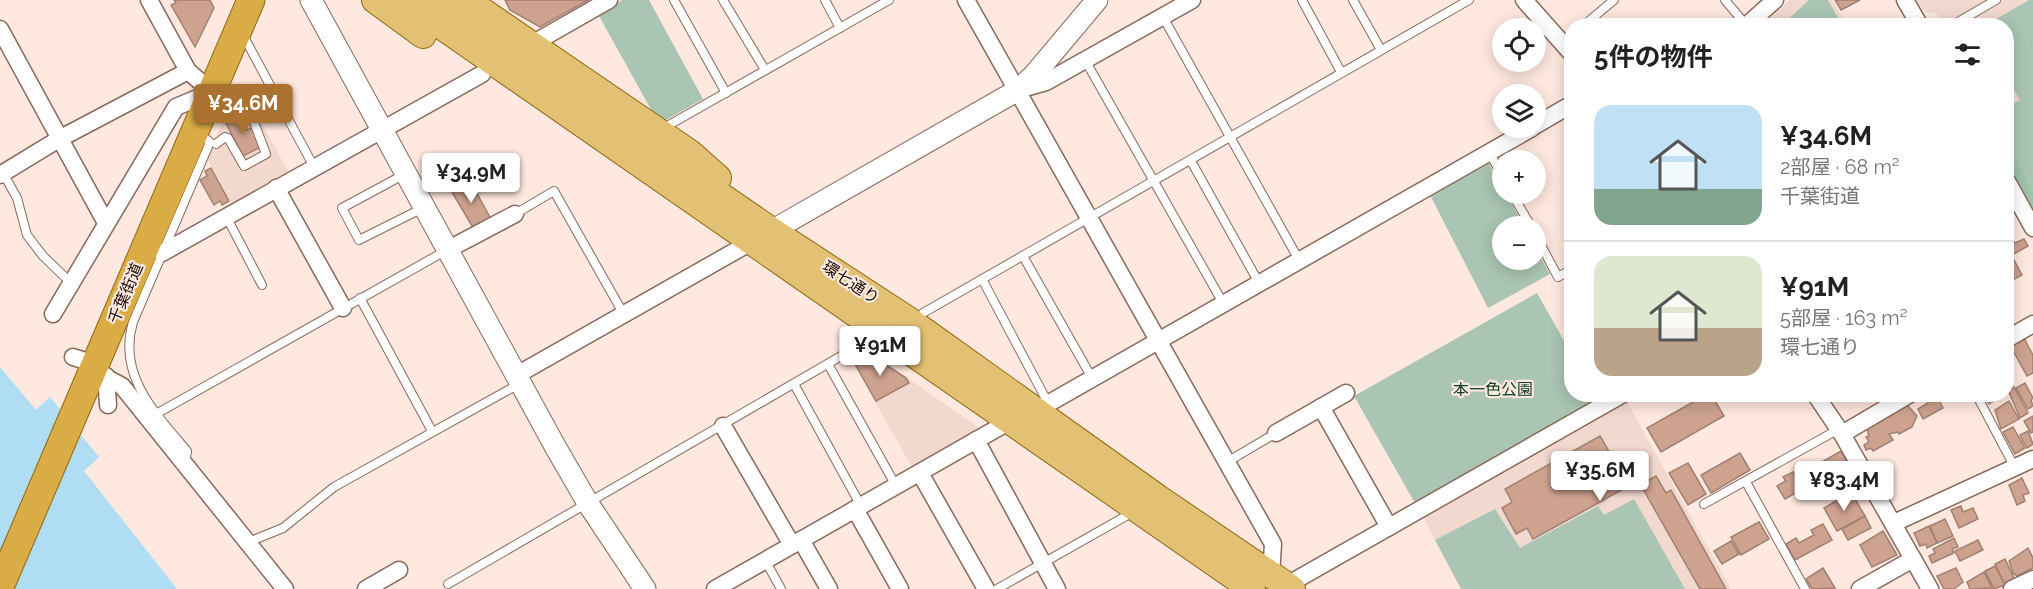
<!DOCTYPE html>
<html lang="ja">
<head>
<meta charset="utf-8">
<style>
  :root { --surface:#fff; --page:#f2f2f2; --text:#222; --muted:#767676; --line:#e0e0e0; --accent:#ab7131 }
  body { margin:0; font-family:Raleway,"Noto Sans JP",sans-serif; background:var(--page); color:var(--text); height:100vh; display:flex; flex-direction:column; font-size:22px; white-space:nowrap }
  * { box-sizing:border-box; margin:0 }
  p { font-size:20px; color:var(--muted) }
  .icon { flex:none; width:33px; height:33px; fill:none; stroke:currentColor; stroke-width:2; stroke-linecap:round; stroke-linejoin:round }
  .map { position:relative; flex:1; overflow:hidden }
  .details { position:absolute; left:1564px; top:18px; width:450px; height:384px; display:flex; flex-direction:column; background:var(--surface); border-radius:24px; box-shadow:0 3px 15px #0003 }
  .details>* { flex:none }
  .fabs { position:absolute; left:1492px; top:18px; display:grid; gap:12px }
  .fabs a { display:grid; place-items:center; width:54px; height:54px; border-radius:50%; background:var(--surface); box-shadow:0 3px 15px #0003; font-size:30px }
  .price { position:absolute; translate:-50% -51px; padding:0 14px; border-radius:6px; background:#fff; color:#222; font-size:20px; line-height:39px; filter:drop-shadow(0 2px 3px #0008) }
  .price::after { content:''; position:absolute; left:50%; top:36px; width:18px; height:14px; margin-left:-9px; background:inherit; clip-path:polygon(0 0,100% 0,50% 100%) }
  .price.on { background:var(--accent); color:#fff }
  ul { padding:0; list-style:none }
  li { display:flex; align-items:center; gap:18px; height:150px; padding:0 30px }
  li+li { border-top:2px solid var(--line) }
  li span { display:grid; place-items:center; flex:none; width:168px; height:120px; border-radius:18px; color:#555 }
  li>.icon { margin-inline-start:auto }
  span .icon { width:72px; height:72px; fill:#fffc; stroke-width:1 }
  li b { font-size:26px }
  h2 { display:flex; justify-content:space-between; align-items:center; height:72px; padding:0 30px; font-size:26px }
  .map>svg:first-child { display:block }
  .built { fill:#f2d8cd }
  .education { fill:#f2d9d0 }
  .green { fill:#aac5b3 }
  .forest { fill:#9bc4a9 }
  .water { fill:#afdef4 }
  .building { fill:#cda28f; stroke:#a18072; stroke-width:1.5 }
  .lines { fill:none; stroke-linecap:round; stroke-linejoin:round }
  .service-casing { stroke:#89695c; stroke-width:10 }
  .minor-casing { stroke:#89695c; stroke-width:19 }
  .tertiary-casing { stroke:#89695c; stroke-width:23 }
  .primary-casing { stroke:#906711; stroke-width:28 }
  .trunk-casing { stroke:#906711; stroke-width:29 }
  .service { stroke:#fff; stroke-width:8 }
  .minor { stroke:#fff; stroke-width:16 }
  .tertiary { stroke:#fff; stroke-width:21 }
  .primary { stroke:#e3c174; stroke-width:26 }
  .trunk { stroke:#daac46; stroke-width:27 }
  .labels { text-anchor:middle; stroke-width:4.5; stroke-linejoin:round; paint-order:stroke }
  .street-label { font-size:16px; fill:#170c07; stroke:#fee8df }
  .park-label { font-size:16px; fill:#0d4026; stroke:#fee8df }
</style>
</head>
<body>
<div class="map">
<svg width="2033" height="589" viewBox="0 0 2033 589">
  <rect width="100%" height="100%" fill="#fee8df"/>
  <!-- built -->
  <g class="built">
    <path d="M240,83l50,92 -56,32 -27,-49z"/>
    <path d="M866,349l119,83 -71,39 -64,-114z"/>
  </g>
  <!-- education -->
  <g class="education">
    <path d="M1789,0h43l15,25 -84,1z"/>
    <path d="M1915,0h118v208l-26,-46v-136l-64,-1 -6,-11 -5,-2 -4,2 -3,-5 -4,2z"/>
    <path d="M1626,400l105,189h-270l-39,-74z"/>
  </g>
  <!-- green -->
  <g class="green">
    <path d="M622,0h27l54,99 -44,25 -61,-110z"/>
    <path d="M1809,0h19l14,25h-60z"/>
    <path d="M2029,0h4v191l-26,-46v-38l13,-7 -13,-22v-52h-23z"/>
    <path d="M1488,161l15,33h3l18,32h-21v34h33v-11l14,25 -62,34 -59,-115z"/>
    <path d="M1537,293l35,62v39l22,1 5,7 -183,103 -62,-109z"/>
    <path d="M1634,499l51,90h-224l-26,-49 60,-31 25,39 78,-42 6,9z"/>
  </g>
  <!-- forest -->
  <path class="forest" d="M2007,145l26,46v17l-26,-46z"/>
  <!-- water -->
  <path class="water" d="M0,367l36,43 14,-13 49,60 -15,14 93,118h-177z"/>
  <!-- building -->
  <g class="building">
    <path d="M174,0h36l4,8 -19,39 -24,-42 5,-2z"/>
    <path d="M505,0h83l-48,27 -30,-17z"/>
    <path d="M1835,0h25l-19,10z"/>
    <path d="M239,114l8,16 5,-2 9,19 -18,9 -18,-35z"/>
    <path d="M211,168l18,33 -7,4 -2,-4 -6,4 -14,-25 7,-4 -2,-5z"/>
    <path d="M468,177l24,44 -17,10 -26,-44z"/>
    <path d="M2011,238l4,5 9,-4 4,7 -21,12v-18z"/>
    <path d="M2014,260l8,15 -15,8v-19z"/>
    <path d="M2024,338l9,17v18l-6,3 -17,-31z"/>
    <path d="M871,355l35,23 3,5 -33,18 -21,-37z"/>
    <path d="M2025,383l8,15 -2,2 2,6 -5,3 -12,-21z"/>
    <path d="M2014,387l14,26 -8,5 -12,-28z"/>
    <path d="M1707,394h4l13,22 -63,36 -14,-24z"/>
    <path d="M1928,394h8l7,14 -20,11 -5,-10 10,-6 -3,-6z"/>
    <path d="M1984,394h20l-15,10z"/>
    <path d="M2009,401l10,18 -18,10 -6,-19z"/>
    <path d="M1907,405l10,11 -5,11 -13,7 -1,-2 -9,2 4,6 -20,11 -2,-3 -5,2 -2,-5 5,-3 -3,-5 3,-1 -2,-8z"/>
    <path d="M2033,416v16l-2,1 -7,-12z"/>
    <path d="M2013,427l12,21 -10,6 -12,-22z"/>
    <path d="M2028,431l5,13 -6,4 -7,-13z"/>
    <path d="M1600,436l18,31 16,-9 13,23 9,-5 10,17 5,-3 55,99h-26l-69,-121 -9,5 7,13 -96,53 -6,-11 -11,6 -14,-26 10,-6 -7,-13z"/>
    <path d="M1841,451l15,27 -35,20 -15,-27z"/>
    <path d="M1740,453l10,17 -39,23 -10,-18z"/>
    <path d="M1688,463l18,31 -18,11 -19,-32z"/>
    <path d="M1793,472l10,17 -18,10 -8,-13 9,-5 -3,-4z"/>
    <path d="M2022,478l7,15 -6,2 2,6 -8,4 -8,-20z"/>
    <path d="M1851,492l14,24 -28,15 -13,-23z"/>
    <path d="M1961,506l2,6 10,-4 5,11 -19,9 -8,-18z"/>
    <path d="M1865,516l6,12 -23,12 -6,-11z"/>
    <path d="M1945,519l8,17 -16,7 -7,-17z"/>
    <path d="M1759,522l10,17 -28,16 -10,-18z"/>
    <path d="M1823,524l9,16 -37,20 -9,-16 10,-6 3,5 15,-8 -3,-5z"/>
    <path d="M1929,526l8,17 -10,5 -1,-4 -6,2 -6,-13z"/>
    <path d="M1883,531l14,24 -25,12 -12,-22z"/>
    <path d="M1954,538l4,9 -6,2 2,4 -22,10 -3,-7 6,-3 -2,-4z"/>
    <path d="M1978,540l5,10 -23,11 -5,-10z"/>
    <path d="M1731,541l8,13 -17,10 -8,-13z"/>
    <path d="M2028,548l5,10v10l-16,8 -4,-3 -4,-12z"/>
    <path d="M2005,559l10,21 -10,5 -10,-21z"/>
    <path d="M1995,566l10,19 -11,4 -9,-18z"/>
    <path d="M1823,568l12,20 -23,1 -6,-10z"/>
    <path d="M1956,568l7,14 -9,7h-10l-7,-13z"/>
    <path d="M1984,572l8,16 -22,1 -3,-7z"/>
  </g>
  <g class="lines">
    <defs>
      <g id="service">
        <path d="M674,0l52,93"/>
        <path d="M723,0l42,70"/>
        <path d="M825,0l15,28"/>
        <path d="M1302,0l39,72"/>
        <path d="M1353,0l28,50"/>
        <path d="M1725,0l21,25"/>
        <path d="M1163,17l136,243"/>
        <path d="M1583,26l31,-26"/>
        <path d="M1951,26l45,-26"/>
        <path d="M243,35l71,132"/>
        <path d="M1085,60l138,243"/>
        <path d="M669,125l220,-125"/>
        <path d="M216,144l9,-7 3,1 16,28 22,-12 -12,-32"/>
        <path d="M1489,152l14,25"/>
        <path d="M1191,161l68,122"/>
        <path d="M3,173l14,25 10,37 16,21 28,27"/>
        <path d="M405,174l-63,34 17,32 64,-32"/>
        <path d="M1512,194l19,32"/>
        <path d="M515,214l39,-23 69,122"/>
        <path d="M226,216l36,69"/>
        <path d="M1536,236l22,41 14,-8"/>
        <path d="M1023,256l69,122"/>
        <path d="M982,279l66,124"/>
        <path d="M360,298l72,133"/>
        <path d="M923,313l546,-313"/>
        <path d="M828,364l68,122"/>
        <path d="M794,384l67,122"/>
        <path d="M1976,394l39,74"/>
        <path d="M156,414l291,-164"/>
        <path d="M1227,462l49,-29"/>
        <path d="M185,463l2,-12c-32,-38 -70,-76 -54,-129l77,-180 -12,-10"/>
        <path d="M1746,482l59,107"/>
        <path d="M1704,504l135,-75"/>
        <path d="M246,543l37,-15 51,-41 185,-103"/>
        <path d="M765,560l16,29"/>
        <path d="M448,584l419,-243"/>
        <path d="M997,589l138,-78"/>
      </g>
      <g id="minor">
        <path d="M966,0l307,544 -2,31"/>
        <path d="M1524,0l48,54"/>
        <path d="M1905,0l15,26"/>
        <path d="M1746,26l29,-26"/>
        <path d="M0,29l106,194"/>
        <path d="M532,44l77,-44"/>
        <path d="M1021,89l25,-7 146,-82"/>
        <path d="M1536,125l36,-21"/>
        <path d="M0,175l59,-36 129,-68"/>
        <path d="M2007,181l26,47"/>
        <path d="M276,188l67,120"/>
        <path d="M447,250l68,-36"/>
        <path d="M162,253l320,-179"/>
        <path d="M53,314l123,-207 36,-15 -24,-21 -39,-71"/>
        <path d="M2007,339l26,-15"/>
        <path d="M73,357l22,7"/>
        <path d="M92,370l30,16 163,203"/>
        <path d="M106,376l2,29"/>
        <path d="M515,376l238,-135"/>
        <path d="M1815,394l27,40 88,155"/>
        <path d="M1321,407l68,120"/>
        <path d="M1037,410l495,-282"/>
        <path d="M723,426l69,119"/>
        <path d="M1276,433l70,-40"/>
        <path d="M1842,434l68,-40"/>
        <path d="M976,440l81,149"/>
        <path d="M920,473l66,116"/>
        <path d="M855,509l45,80"/>
        <path d="M1894,523l139,-64"/>
        <path d="M801,540l28,49"/>
        <path d="M1287,585l336,-191"/>
        <path d="M366,589l33,-19"/>
        <path d="M715,589l295,-168"/>
        <path d="M1860,589l53,-30"/>
        <path d="M2012,589l21,-10"/>
      </g>
      <g id="tertiary">
        <path d="M311,0l245,448 33,57 56,84"/>
        <path d="M761,237l257,-147 16,-15 63,-75"/>
      </g>
      <g id="primary">
        <path d="M375,0l48,35"/>
        <path d="M404,0l848,589"/>
        <path d="M436,0l336,231 138,90 248,177 134,91"/>
        <path d="M466,0l224,153 28,25"/>
      </g>
      <path id="trunk" d="M0,587l251,-587"/>
    </defs>
    <!-- service casing -->
    <use href="#service" class="service-casing"/>
    <!-- minor casing -->
    <use href="#minor" class="minor-casing"/>
    <!-- tertiary casing -->
    <use href="#tertiary" class="tertiary-casing"/>
    <!-- primary casing -->
    <use href="#primary" class="primary-casing"/>
    <!-- trunk casing -->
    <use href="#trunk" class="trunk-casing"/>
    <!-- service -->
    <use href="#service" class="service"/>
    <!-- minor -->
    <use href="#minor" class="minor"/>
    <!-- tertiary -->
    <use href="#tertiary" class="tertiary"/>
    <!-- primary -->
    <use href="#primary" class="primary"/>
    <!-- trunk -->
    <use href="#trunk" class="trunk"/>
  </g>
  <g class="labels">
    <!-- street labels -->
    <g class="street-label">
      <text transform="translate(851 282) rotate(33)" y="6">環七通り</text>
      <text transform="translate(125 293) rotate(-67)" y="6">千葉街道</text>
    </g>
    <!-- park labels -->
    <g class="park-label">
      <text x="1493" y="395">本一色公園</text>
    </g>
  </g>
</svg>
<div class="fabs">
<a><svg class="icon" aria-label="locate" viewBox="0 0 24 24"><circle cx="12" cy="12" r="6"/><path d="M12 2v4M12 18v4M2 12h4M18 12h4"/></svg></a>
<a><svg class="icon" aria-label="layers" viewBox="0 0 24 24"><path d="M12 4l9 5-9 5-9-5zM3 14l9 5 9-5"/></svg></a>
<a>+</a>
<a>−</a>
</div>
<b class="price on" style="left:243px;top:135px">¥34.6M</b>
<b class="price" style="left:471px;top:204px">¥34.9M</b>
<b class="price" style="left:880px;top:377px">¥91M</b>
<b class="price" style="left:1600px;top:502px">¥35.6M</b>
<b class="price" style="left:1844px;top:512px">¥83.4M</b>
<section class="details">
<h2>5件の物件<svg class="icon" aria-label="filters" viewBox="0 0 24 24"><path d="M4 7h16M4 17h16"/><circle cx="9" cy="7" r="2"/><circle cx="15" cy="17" r="2"/></svg></h2>
<ul>
<li><span style="background:linear-gradient(#bfe0f5 70%,#7fa58c 0)"><svg class="icon" aria-label="home" viewBox="0 0 24 24"><path d="M3 11l9-7 9 7M6 9v11h12V9"/></svg></span><div><b>¥34.6M</b><p>2部屋 · 68 m²</p><p>千葉街道</p></div></li>
<li><span style="background:linear-gradient(#dfe7d0 60%,#b9a48a 0)"><svg class="icon" aria-label="home" viewBox="0 0 24 24"><path d="M3 11l9-7 9 7M6 9v11h12V9"/></svg></span><div><b>¥91M</b><p>5部屋 · 163 m²</p><p>環七通り</p></div></li>
</ul>
</section>
</div>
</body>
</html>
